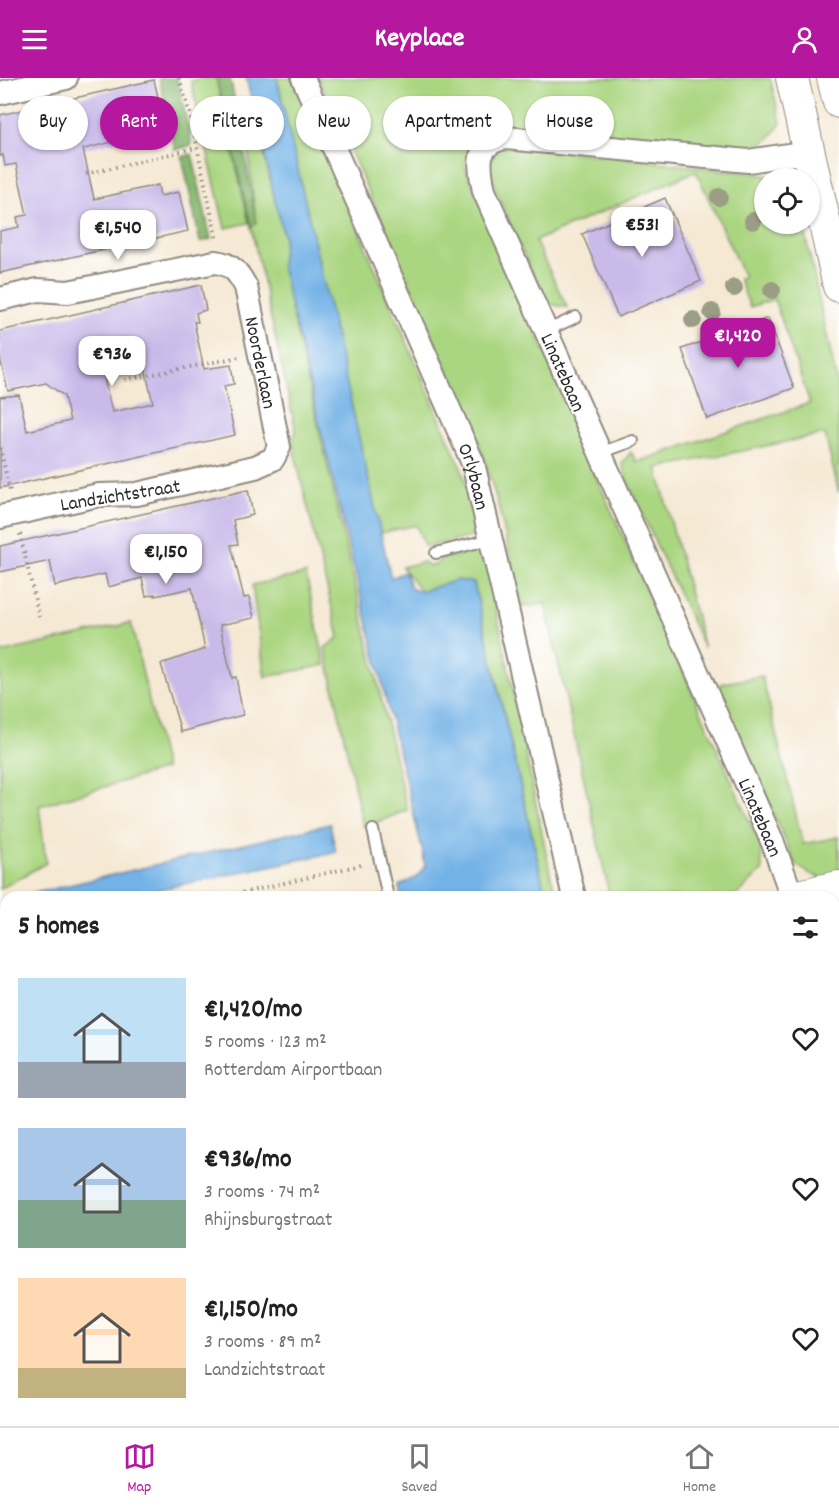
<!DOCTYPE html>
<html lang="en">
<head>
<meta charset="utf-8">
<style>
  :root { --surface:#fff; --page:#f6f6f6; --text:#222; --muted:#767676; --line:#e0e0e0; --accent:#b5179e }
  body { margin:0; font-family:Dekko,sans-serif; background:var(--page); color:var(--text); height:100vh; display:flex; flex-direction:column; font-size:22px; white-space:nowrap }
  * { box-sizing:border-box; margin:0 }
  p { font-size:20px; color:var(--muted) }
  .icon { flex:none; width:33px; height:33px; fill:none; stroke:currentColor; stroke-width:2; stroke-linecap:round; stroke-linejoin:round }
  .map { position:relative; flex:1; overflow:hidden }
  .side { position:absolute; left:0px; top:813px; width:840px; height:536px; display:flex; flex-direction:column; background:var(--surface); border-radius:18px 18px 0 0; box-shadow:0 2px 4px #0004 }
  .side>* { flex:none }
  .guide { position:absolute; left:18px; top:18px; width:804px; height:54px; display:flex; gap:12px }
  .tools { position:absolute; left:754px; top:90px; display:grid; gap:12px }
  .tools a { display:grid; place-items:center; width:66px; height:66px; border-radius:50%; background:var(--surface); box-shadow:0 2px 4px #0004; font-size:30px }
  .price { position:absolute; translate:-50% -51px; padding:0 14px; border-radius:12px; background:#fff; color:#222; font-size:20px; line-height:39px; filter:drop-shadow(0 2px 3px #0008) }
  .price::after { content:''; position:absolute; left:50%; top:36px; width:18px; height:14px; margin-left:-9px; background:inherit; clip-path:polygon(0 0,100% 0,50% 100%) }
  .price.active { background:var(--accent); color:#fff }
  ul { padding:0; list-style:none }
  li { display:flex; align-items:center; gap:18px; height:150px; padding:0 18px }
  li span { display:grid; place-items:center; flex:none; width:168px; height:120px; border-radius:0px; color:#555 }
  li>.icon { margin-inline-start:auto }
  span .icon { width:72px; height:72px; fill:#fffc; stroke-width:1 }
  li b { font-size:26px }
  h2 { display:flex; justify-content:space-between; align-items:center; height:72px; padding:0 18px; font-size:26px }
  .chip { padding:0 21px; border-radius:27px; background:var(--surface); box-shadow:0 2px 4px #0004; font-size:21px; line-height:54px }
  .chip.active { background:var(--accent); color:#fff }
  header { display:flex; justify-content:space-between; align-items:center; height:78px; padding:0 18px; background:var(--accent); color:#fff; font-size:27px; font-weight:700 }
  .menu { display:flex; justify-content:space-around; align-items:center; height:84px; border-top:2px solid var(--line); background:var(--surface); font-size:16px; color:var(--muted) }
  .menu a { display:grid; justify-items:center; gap:3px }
  .menu .active { color:var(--accent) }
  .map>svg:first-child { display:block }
  .green { fill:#abd681; stroke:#6b8056; stroke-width:1.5 }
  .forest { fill:#88b76f; stroke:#5a714d; stroke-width:1.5 }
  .water { fill:#73b2e6; stroke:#4f6e88; stroke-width:1.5 }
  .building { fill:#c9bae9; fill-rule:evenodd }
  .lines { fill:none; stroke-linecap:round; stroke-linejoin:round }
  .service-casing { stroke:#908a80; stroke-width:14 }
  .minor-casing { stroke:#908a80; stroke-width:26 }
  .secondary-casing { stroke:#908a80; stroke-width:34 }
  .path { stroke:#908a80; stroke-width:4; stroke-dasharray:1.5 4.5; stroke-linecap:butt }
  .service { stroke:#fff; stroke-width:10 }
  .minor { stroke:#fff; stroke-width:22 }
  .secondary { stroke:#fff; stroke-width:32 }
  .tree { fill:#9b9d85 }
  .labels { text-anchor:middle; stroke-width:4.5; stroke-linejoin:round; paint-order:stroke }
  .street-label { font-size:20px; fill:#2b2b2b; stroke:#fff }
</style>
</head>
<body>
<header><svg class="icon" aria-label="menu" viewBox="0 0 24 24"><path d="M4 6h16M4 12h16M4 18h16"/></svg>Keyplace<svg class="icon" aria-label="person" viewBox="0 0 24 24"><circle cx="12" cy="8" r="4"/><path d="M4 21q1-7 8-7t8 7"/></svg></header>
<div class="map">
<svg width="839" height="1348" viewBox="0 0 839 1348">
  <rect width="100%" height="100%" fill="#fff"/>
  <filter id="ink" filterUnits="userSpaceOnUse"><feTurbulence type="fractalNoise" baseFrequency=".0167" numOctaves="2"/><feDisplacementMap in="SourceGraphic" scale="12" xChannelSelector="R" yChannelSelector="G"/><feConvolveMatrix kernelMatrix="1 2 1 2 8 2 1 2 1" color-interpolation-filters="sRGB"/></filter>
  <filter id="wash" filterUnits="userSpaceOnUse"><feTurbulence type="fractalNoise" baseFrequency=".008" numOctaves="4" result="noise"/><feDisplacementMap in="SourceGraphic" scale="24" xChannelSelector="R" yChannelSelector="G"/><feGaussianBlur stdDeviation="1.35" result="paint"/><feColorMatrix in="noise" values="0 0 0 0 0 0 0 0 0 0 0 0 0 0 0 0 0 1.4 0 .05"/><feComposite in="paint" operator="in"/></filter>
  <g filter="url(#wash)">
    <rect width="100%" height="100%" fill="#f5e9d4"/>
    <!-- green -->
    <g class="green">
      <path d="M202,0h14l33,145 -24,5 -34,-147z"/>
      <path d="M277,0h16l169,392 18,65 -55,12 -9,-22 -36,8z"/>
      <path d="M318,0h452l11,45c-14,21 -21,25 -44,32l-249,-25 -18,12 -5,25 106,246 16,43 174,391 1,24 -24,23 -10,3h-118l-65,-293 -23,3 -24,-103 -21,-68z"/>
      <path d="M254,30l30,130 -3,27 126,545c-16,6 -28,13 -44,16l-38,-178 14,-11 -47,-195 4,-11 -45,-204 5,-4 -12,-112z"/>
      <path d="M526,68l240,29 8,3h-9v46h38l36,168v101l-14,-59 -168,34 47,180 -77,-167 -5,-18 9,-11 6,10 173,-59 -36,-104 -24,8 -11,-28 5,-2 -48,-106 -161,70 32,66 -20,-3 -34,-72 -24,-60 1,-12 10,-13z"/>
      <path d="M484,471l67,328 7,20h-12l-72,-314 -16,-3 -37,11 -19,-24 21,-5 6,4 9,-2 1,-5z"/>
      <path d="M306,496l19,91 -60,12 -13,-92z"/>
      <path d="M131,545l34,146 -126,37 7,57 -46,26v-236z"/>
      <path d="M762,598l41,168 36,-7v41c-16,5 -31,-5 -44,-14l-41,-97 -38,-80 8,-4z"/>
    </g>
    <!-- forest -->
    <g class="forest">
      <path d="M159,0h18l15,67 -17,5z"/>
      <path d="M216,0h14l11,52 15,93 -5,4z"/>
      <path d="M192,76l19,85 -11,3 -18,-85z"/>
    </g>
    <!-- water -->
    <g class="water">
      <path d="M246,0h31l114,500 14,-6 6,17 10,2 37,-11 16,3 72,314h-145l-2,-11 18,-9 8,-11 -2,-13 -142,-588 3,-27z"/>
      <path d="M330,746l6,28 -213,45h-105z"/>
    </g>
    <g id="blocks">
      <!-- building -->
      <g class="building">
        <path d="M154,2l6,25 -19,5 5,24 -63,15 11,50 64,-14 2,11 19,-4 9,39 -188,42v-42l19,-4 -2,-10 10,-2 -11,-51 -11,2 -2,-11 -3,1v-41z"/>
        <path d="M665,120l36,83 -83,36 -36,-83z"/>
        <path d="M201,207l5,25 -10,3 2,9h-4l10,47 27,-4 3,19 -10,2 11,49 -235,53v-91l19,-2 8,36 43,-10 -6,-25 -18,-13 -38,8 -8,-33v-27zM141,273l12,52 -41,9 -12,-51z"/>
        <path d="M768,240l26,70 -87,31 -25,-70z"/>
        <path d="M248,412l5,25 -20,5 5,24 -7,1 13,53 5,-1 5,21 -34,7 12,53 4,-1 7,38 -62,17 -20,-68 44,-15 -13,-61 -37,8v-2l-9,2 -4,-18 -34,9 -3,-13 -50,12 -5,-25 -50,11v-26z"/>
      </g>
    </g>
  </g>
  <g filter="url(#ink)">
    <use href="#blocks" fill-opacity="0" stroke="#908a80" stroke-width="1.5"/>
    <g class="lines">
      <defs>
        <g id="service">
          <path d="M546,253l30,-14"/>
          <path d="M600,375l33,-12"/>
          <path d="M436,475l55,-14"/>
          <path d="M373,752l15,67"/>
          <path d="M834,1181l5,-1"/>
        </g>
        <g id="minor">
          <path id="s1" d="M303,0l170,385 101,434"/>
          <path d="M0,15l66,-15"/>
          <path id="s2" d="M0,221l38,-9 30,2 147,-30c17,2 23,10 31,25l33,160 -6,12 -18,8 -118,27 -38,1 -99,22"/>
          <path d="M792,819l-19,-54 -289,-652c-5,-26 -10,-48 22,-53l242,23 61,-9"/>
          <path d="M834,1138l5,-2"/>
          <path d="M497,1342l1,6"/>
        </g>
        <g id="secondary">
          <path d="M792,0l47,208"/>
          <path d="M833,0l6,24"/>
          <path d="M793,819l46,-10"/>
          <path d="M0,1346l6,-8"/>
        </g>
      </defs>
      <!-- service casing -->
      <use href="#service" class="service-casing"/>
      <!-- minor casing -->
      <use href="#minor" class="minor-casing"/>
      <!-- secondary casing -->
      <use href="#secondary" class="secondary-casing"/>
      <!-- path -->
      <g class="path">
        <path d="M179,0l11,35 27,128"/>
        <path d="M86,96l110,-26"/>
        <path d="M125,302l114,-23"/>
        <path d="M0,370l10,43"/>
        <path d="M20,456l19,83"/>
        <path d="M225,819l140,-33"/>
        <path d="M0,872l6,-2"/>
        <path d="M834,1103l5,-1"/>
        <path d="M52,1342l1,6"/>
        <path d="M395,1342l2,6"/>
      </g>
      <!-- service -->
      <use href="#service" class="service"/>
      <!-- minor -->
      <use href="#minor" class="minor"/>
      <!-- secondary -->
      <use href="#secondary" class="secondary"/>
    </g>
    <!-- trees -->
    <g class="tree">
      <circle cx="719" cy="119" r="9"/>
      <circle cx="753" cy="143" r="9"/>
      <circle cx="734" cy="210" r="9"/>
      <circle cx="772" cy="212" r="9"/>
      <circle cx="712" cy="234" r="9"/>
      <circle cx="693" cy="242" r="9"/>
    </g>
  </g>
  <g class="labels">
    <!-- street labels -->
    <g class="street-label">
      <text dy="7" stroke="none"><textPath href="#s2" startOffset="338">Noorderlaan</textPath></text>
      <text transform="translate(564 294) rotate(66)" y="7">Linatebaan</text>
      <text dy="7" stroke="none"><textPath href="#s1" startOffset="434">Orlybaan</textPath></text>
      <text transform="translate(120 416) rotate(-9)" y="7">Landzichtstraat</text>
      <text transform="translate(761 739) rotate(67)" y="7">Linatebaan</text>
    </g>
  </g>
</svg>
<div class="tools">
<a><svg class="icon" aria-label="locate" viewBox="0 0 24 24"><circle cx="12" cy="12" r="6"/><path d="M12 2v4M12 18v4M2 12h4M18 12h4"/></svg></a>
</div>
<b class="price" style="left:642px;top:180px">€531</b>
<b class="price" style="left:118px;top:183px">€1,540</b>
<b class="price active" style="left:738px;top:291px">€1,420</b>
<b class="price" style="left:112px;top:309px">€936</b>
<b class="price" style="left:166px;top:507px">€1,150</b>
<div class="guide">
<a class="chip">Buy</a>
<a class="chip active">Rent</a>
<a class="chip">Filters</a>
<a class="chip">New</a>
<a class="chip">Apartment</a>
<a class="chip">House</a>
</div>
<section class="side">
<h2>5 homes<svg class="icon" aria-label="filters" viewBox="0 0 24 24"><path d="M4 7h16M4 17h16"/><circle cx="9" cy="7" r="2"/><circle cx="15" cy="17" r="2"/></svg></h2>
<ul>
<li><span style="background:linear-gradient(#bfe0f5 70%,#9aa5b1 0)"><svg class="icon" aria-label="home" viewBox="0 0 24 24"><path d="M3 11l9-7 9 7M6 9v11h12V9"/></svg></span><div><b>€1,420/mo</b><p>5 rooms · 123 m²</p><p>Rotterdam Airportbaan</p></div><svg class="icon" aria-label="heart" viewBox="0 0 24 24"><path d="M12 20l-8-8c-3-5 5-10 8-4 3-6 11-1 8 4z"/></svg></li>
<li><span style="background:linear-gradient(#a9c7e8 60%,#7fa58c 0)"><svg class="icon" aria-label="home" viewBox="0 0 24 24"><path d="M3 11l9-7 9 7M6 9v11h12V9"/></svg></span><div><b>€936/mo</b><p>3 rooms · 74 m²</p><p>Rhijnsburgstraat</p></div><svg class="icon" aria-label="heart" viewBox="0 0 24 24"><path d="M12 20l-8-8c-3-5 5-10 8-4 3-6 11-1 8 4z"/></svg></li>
<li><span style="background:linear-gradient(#ffd9b3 75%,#c2b280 0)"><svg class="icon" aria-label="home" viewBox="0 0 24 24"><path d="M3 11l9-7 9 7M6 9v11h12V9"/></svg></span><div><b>€1,150/mo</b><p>3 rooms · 89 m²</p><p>Landzichtstraat</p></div><svg class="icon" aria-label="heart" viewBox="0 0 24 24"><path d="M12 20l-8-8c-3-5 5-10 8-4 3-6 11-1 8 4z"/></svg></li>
</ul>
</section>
</div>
<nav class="menu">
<a class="active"><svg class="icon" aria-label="map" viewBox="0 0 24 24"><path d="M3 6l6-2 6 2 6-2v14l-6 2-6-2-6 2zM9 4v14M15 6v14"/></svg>Map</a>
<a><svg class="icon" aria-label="saved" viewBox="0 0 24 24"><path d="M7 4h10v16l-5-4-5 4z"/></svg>Saved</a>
<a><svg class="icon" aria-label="home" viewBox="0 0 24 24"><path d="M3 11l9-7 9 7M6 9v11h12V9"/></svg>Home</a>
</nav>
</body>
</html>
